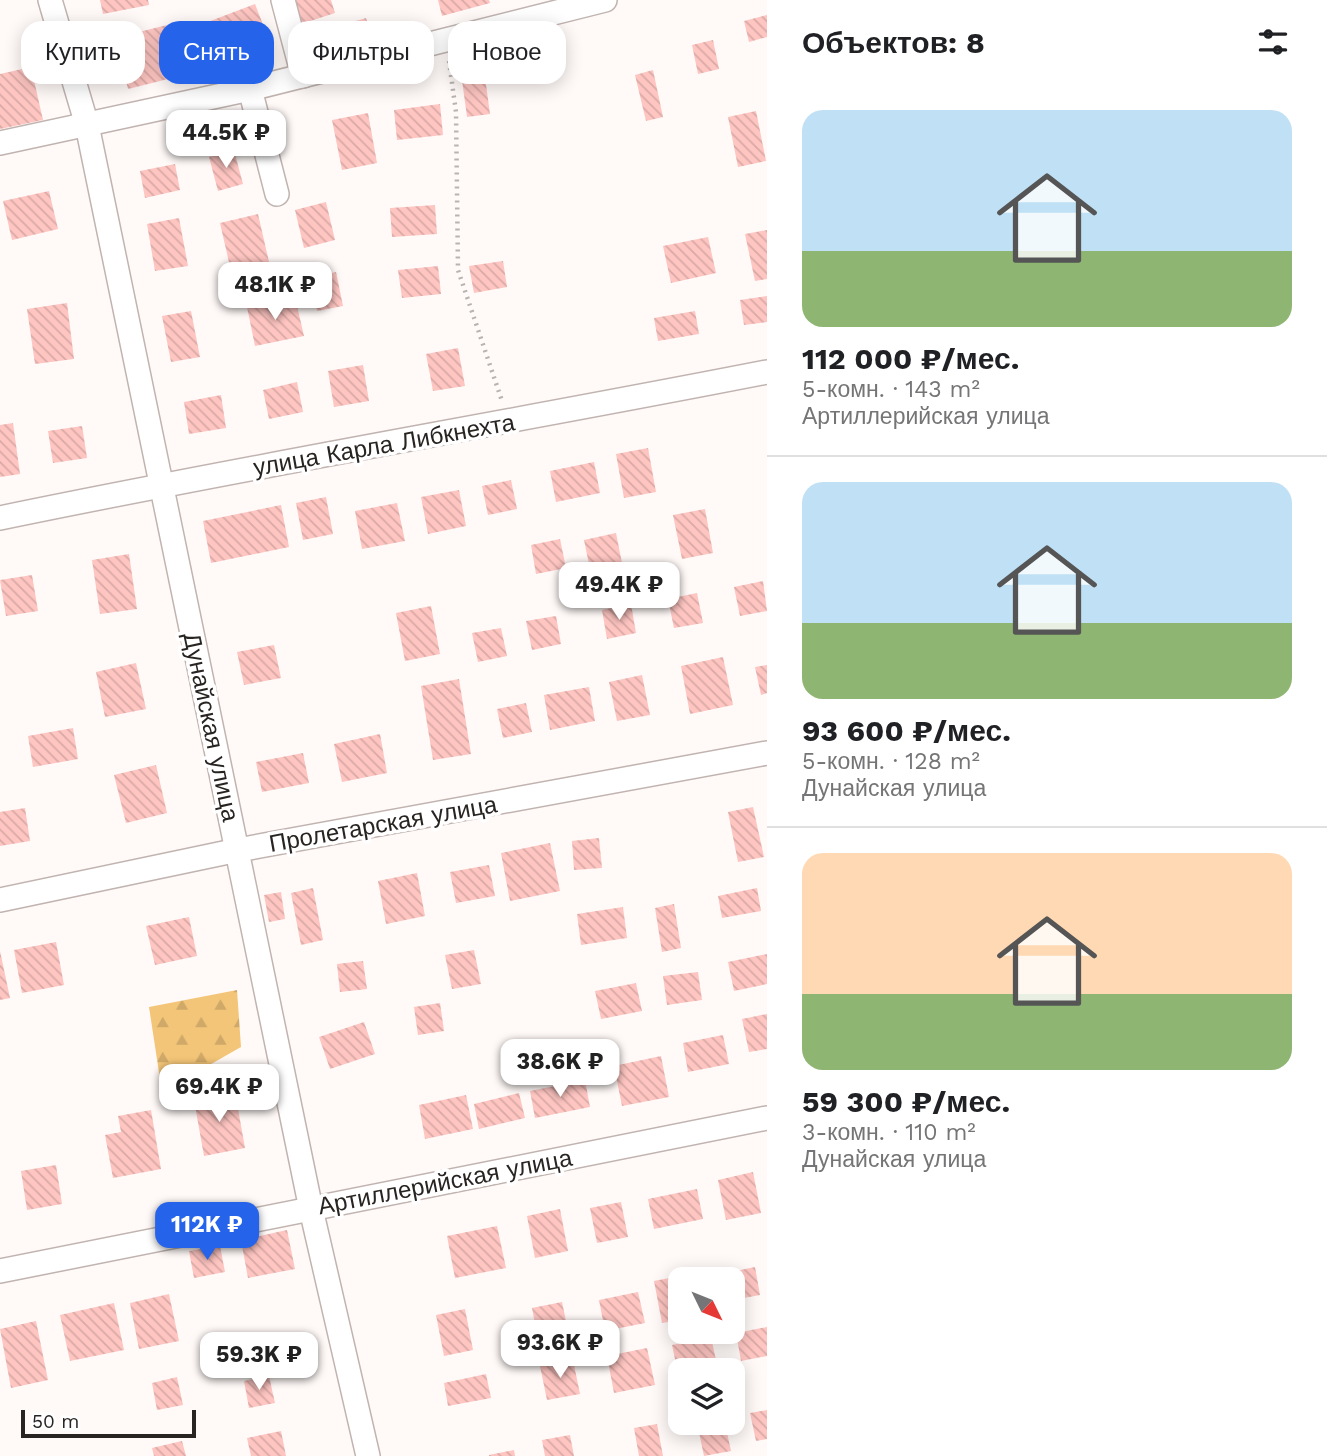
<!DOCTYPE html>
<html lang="ru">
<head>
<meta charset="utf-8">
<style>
  :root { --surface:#fff; --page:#f2f2f2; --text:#202124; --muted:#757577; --line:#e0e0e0; --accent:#2563eb }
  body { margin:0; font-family:"Work Sans",sans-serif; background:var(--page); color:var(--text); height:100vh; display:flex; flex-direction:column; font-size:26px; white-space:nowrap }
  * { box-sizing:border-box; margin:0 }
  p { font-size:23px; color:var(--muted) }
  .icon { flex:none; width:38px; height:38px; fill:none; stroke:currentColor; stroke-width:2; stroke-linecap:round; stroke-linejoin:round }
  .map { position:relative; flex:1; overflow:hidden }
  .side { display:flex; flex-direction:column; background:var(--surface); width:560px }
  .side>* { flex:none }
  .banner { position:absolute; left:21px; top:21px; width:640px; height:63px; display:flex; gap:14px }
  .needle { width:46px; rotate:133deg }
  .buttons { position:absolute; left:668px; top:1267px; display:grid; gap:14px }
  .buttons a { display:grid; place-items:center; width:77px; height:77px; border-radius:14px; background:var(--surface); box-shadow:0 4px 18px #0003; font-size:35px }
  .scale { position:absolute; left:21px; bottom:18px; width:175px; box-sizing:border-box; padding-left:7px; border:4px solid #282422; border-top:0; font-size:19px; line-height:24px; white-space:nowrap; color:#282422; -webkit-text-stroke:5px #fff; paint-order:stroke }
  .price { position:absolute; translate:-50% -60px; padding:0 16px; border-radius:14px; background:#fff; color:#222; font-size:23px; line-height:46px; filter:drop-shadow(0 2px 4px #0008) }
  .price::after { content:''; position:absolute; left:50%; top:42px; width:21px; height:16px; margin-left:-10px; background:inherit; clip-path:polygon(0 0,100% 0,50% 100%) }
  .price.active { background:var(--accent); color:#fff }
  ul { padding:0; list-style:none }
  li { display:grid; align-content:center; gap:14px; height:371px; padding:0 35px }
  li+li { border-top:2px solid var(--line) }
  li span { display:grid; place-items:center; height:217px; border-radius:21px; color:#555 }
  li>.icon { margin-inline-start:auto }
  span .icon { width:126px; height:126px; fill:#fffc; stroke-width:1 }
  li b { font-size:30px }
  h2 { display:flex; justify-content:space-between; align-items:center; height:84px; padding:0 35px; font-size:30px }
  .tag { padding:0 24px; border-radius:21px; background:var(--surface); box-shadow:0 4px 18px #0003; font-size:24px; line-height:63px }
  .tag.active { background:var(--accent); color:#fff }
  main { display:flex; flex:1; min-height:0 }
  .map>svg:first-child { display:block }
  .forest { fill:url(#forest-firs) }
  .building { fill:url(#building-back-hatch) }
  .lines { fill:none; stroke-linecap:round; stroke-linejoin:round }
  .minor-casing { stroke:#c1b4b0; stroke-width:26 }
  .path { stroke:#b8b3b1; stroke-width:4.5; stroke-dasharray:2 5; stroke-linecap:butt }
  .minor { stroke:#fff; stroke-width:23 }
  .labels { text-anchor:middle; stroke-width:7; stroke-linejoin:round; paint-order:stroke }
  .street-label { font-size:24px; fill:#282422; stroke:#fff }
</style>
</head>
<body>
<main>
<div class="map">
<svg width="767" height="1456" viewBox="0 0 767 1456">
  <defs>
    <pattern id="forest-firs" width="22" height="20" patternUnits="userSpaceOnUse" patternTransform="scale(1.75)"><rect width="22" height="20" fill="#f3c578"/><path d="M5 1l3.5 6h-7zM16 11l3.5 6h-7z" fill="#d0a968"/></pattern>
    <pattern id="building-back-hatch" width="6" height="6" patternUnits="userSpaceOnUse" patternTransform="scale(1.75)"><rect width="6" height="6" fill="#fec5c1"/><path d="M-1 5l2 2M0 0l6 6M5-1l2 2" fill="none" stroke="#daa9a6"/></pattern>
  </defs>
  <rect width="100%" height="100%" fill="#fffaf8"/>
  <!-- forest -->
  <path class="forest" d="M237,990l4,57 -79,45 -13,-85z"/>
  <!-- building -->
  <g class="building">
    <path d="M100,0h48l1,5 -46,9z"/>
    <path d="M291,0h40l4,13 -37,12z"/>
    <path d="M438,0h51l1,3 -48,13z"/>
    <path d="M255,4l17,44 -64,24 -16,-44z"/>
    <path d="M767,15v22l-18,5 -5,-21z"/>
    <path d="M366,18l7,23 -40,12 -7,-23z"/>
    <path d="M167,25l13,51 -52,13 -13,-51z"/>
    <path d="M713,40l6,29 -21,5 -6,-29z"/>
    <path d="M31,67l12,53 -43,9v-55z"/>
    <path d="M653,70l10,47 -17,4 -11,-46z"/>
    <path d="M485,77l5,37 -23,3 -5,-37z"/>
    <path d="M440,104l3,31 -46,5 -3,-30z"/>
    <path d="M756,111l10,50 -28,6 -10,-50z"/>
    <path d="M368,113l9,50 -35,7 -10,-50z"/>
    <path d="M234,150l9,34 -25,7 -9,-34z"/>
    <path d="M175,164l5,26 -35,8 -5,-27z"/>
    <path d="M49,191l9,38 -46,11 -9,-39z"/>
    <path d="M326,202l9,38 -31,8 -9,-38z"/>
    <path d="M435,205l2,29 -45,3 -2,-29z"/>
    <path d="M258,214l11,48 -38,9 -11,-48z"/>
    <path d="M179,218l9,48 -33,5 -8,-47z"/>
    <path d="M767,230v49l-12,2 -10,-47z"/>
    <path d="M708,237l8,36 -45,10 -8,-37z"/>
    <path d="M503,261l4,26 -33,6 -5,-27z"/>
    <path d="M438,266l3,28 -39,4 -4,-28z"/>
    <path d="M336,272l7,34 -26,5 -7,-33z"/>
    <path d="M767,296v26l-23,3 -4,-25z"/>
    <path d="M295,297l9,39 -49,10 -8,-39z"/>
    <path d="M67,303l7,56 -39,5 -8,-55z"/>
    <path d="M191,311l9,46 -29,5 -9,-46z"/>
    <path d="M695,311l4,23 -41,7 -4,-23z"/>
    <path d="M458,348l7,38 -32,5 -7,-37z"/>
    <path d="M363,365l6,36 -35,6 -6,-36z"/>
    <path d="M297,382l6,30 -34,7 -6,-29z"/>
    <path d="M221,395l5,33 -37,6 -5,-32z"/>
    <path d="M13,423l7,51 -20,3v-52z"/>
    <path d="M82,426l5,32 -34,5 -5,-32z"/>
    <path d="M648,448l8,44 -32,6 -8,-44z"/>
    <path d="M594,462l6,31 -44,9 -6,-31z"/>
    <path d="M511,480l6,29 -29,6 -6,-29z"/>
    <path d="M459,490l7,36 -38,8 -7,-37z"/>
    <path d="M326,497l7,37 -30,6 -7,-37z"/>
    <path d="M397,503l8,38 -43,8 -7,-38z"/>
    <path d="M281,505l8,42 -78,16 -8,-42z"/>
    <path d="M705,509l8,44 -31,6 -9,-44z"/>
    <path d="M616,533l9,45 -32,6 -9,-44z"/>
    <path d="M560,539l6,29 -30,6 -5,-29z"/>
    <path d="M129,554l8,55 -37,5 -8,-54z"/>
    <path d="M32,575l6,36 -32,5 -6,-36z"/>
    <path d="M763,581l4,30 -27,5 -6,-29z"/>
    <path d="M697,593l6,30 -29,5 -6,-29z"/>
    <path d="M631,604l5,29 -29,6 -5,-29z"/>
    <path d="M431,606l9,48 -35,7 -9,-48z"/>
    <path d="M556,616l5,28 -29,6 -6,-29z"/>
    <path d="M501,628l6,28 -29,6 -6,-29z"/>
    <path d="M274,645l7,33 -37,7 -7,-33z"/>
    <path d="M723,657l10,48 -43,9 -9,-48z"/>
    <path d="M136,663l10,46 -41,8 -9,-45z"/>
    <path d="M767,665v28l-6,2 -6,-28z"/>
    <path d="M642,675l8,40 -33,6 -8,-39z"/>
    <path d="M459,679l12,75 -38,6 -12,-74z"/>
    <path d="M589,687l6,34 -45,9 -6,-35z"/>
    <path d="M526,703l6,29 -29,6 -6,-29z"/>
    <path d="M73,728l5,31 -45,8 -5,-31z"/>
    <path d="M380,734l7,39 -45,9 -8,-38z"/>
    <path d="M303,753l6,30 -47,9 -6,-30z"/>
    <path d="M156,765l11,48 -41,10 -12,-48z"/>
    <path d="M753,807l11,50 -26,5 -10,-50z"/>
    <path d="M25,808l5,33 -30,5v-34z"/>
    <path d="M599,838l3,30 -28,2 -2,-29z"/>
    <path d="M550,843l10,48 -50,10 -9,-48z"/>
    <path d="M489,865l6,31 -39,7 -6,-31z"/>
    <path d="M417,873l8,43 -39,8 -8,-43z"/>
    <path d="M313,888l10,52 -22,5 -10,-52z"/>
    <path d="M757,888l4,23 -39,7 -4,-22z"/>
    <path d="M281,892l4,27 -16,3 -5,-27z"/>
    <path d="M674,904l7,44 -19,4 -7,-44z"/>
    <path d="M623,907l4,31 -46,7 -4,-31z"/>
    <path d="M189,917l8,39 -42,9 -9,-39z"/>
    <path d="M56,942l8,43 -42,8 -8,-43z"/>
    <path d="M474,950l7,34 -29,5 -7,-34z"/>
    <path d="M0,951l10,47 -10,2z"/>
    <path d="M767,954v30l-33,7 -6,-29z"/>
    <path d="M363,961l4,28 -27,3 -3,-28z"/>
    <path d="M698,972l4,28 -35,5 -4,-29z"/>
    <path d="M636,983l6,28 -41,8 -6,-28z"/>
    <path d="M440,1003l4,28 -26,4 -4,-28z"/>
    <path d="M767,1014v35l-18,3 -7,-33z"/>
    <path d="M364,1022l11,32 -45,15 -11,-32z"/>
    <path d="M723,1035l6,29 -41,8 -5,-29z"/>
    <path d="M661,1056l8,41 -47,9 -8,-40z"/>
    <path d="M585,1080l5,27 -55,11 -5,-27z"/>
    <path d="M235,1092l10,56 -41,8 -10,-56z"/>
    <path d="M519,1093l6,25 -46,11 -5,-25z"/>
    <path d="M466,1095l7,34 -48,10 -6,-34z"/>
    <path d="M151,1110l10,59 -48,9 -8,-43 16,-3 -3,-16z"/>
    <path d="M56,1165l6,39 -35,6 -6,-39z"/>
    <path d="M753,1172l8,41 -35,7 -8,-40z"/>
    <path d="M697,1189l6,30 -49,10 -6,-30z"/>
    <path d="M621,1202l7,35 -31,6 -7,-35z"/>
    <path d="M560,1209l8,42 -33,7 -8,-42z"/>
    <path d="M497,1226l9,42 -51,10 -8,-42z"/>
    <path d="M287,1230l8,39 -47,9 -7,-38z"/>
    <path d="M220,1246l5,26 -31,6 -5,-27z"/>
    <path d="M755,1267l5,28 -27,5v-21h-16l-1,-4z"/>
    <path d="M685,1275l1,4h-5v41l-19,3 -8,-42z"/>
    <path d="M638,1292l7,31 -40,8 -6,-31z"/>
    <path d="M169,1294l10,47 -40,8 -9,-46z"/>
    <path d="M562,1302l8,38 -31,6 -7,-38z"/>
    <path d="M114,1303l10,47 -54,11 -10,-46z"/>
    <path d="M465,1309l8,41 -29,6 -8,-41z"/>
    <path d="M36,1321l12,59 -37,8 -11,-59z"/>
    <path d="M767,1327v29l-26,5 -5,-28z"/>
    <path d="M711,1337l6,28 -39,8 -6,-28z"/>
    <path d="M647,1348l8,37 -41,8 -7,-37z"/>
    <path d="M573,1360l7,34 -33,6 -7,-34z"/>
    <path d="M486,1374l5,24 -43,8 -4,-23z"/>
    <path d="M269,1376l6,27 -26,5 -5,-27z"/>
    <path d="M177,1377l6,28 -26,5 -5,-27z"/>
    <path d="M767,1410v29l-11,2 -6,-28z"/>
    <path d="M697,1423h28l6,28 -27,5z"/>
    <path d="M657,1424l6,32h-24l-5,-28z"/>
    <path d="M281,1431l5,25h-35l-4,-18z"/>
    <path d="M570,1435l4,21h-29l-3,-16z"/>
    <path d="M182,1441l4,15h-32l-2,-8z"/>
    <path d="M514,1450l1,6h-26v-1z"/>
  </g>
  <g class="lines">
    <defs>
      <g id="minor">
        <path d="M50,0l37,125 224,1084 57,247"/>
        <path d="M283,0l20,76"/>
        <path d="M250,89l27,105"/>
        <path d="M0,143l250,-54 355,-89"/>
        <path d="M0,518c255,-53 512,-96 767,-146"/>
        <path d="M0,900l238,-50 529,-97"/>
        <path d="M0,1271l767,-153"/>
      </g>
    </defs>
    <!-- minor casing -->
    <use href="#minor" class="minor-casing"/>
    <!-- path -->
    <path class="path" d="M449,61l7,51 2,158 44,131"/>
    <!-- minor -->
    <use href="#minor" class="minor"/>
  </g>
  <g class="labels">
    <!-- street labels -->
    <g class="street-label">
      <text transform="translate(384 445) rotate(-10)" y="8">улица Карла Либкнехта</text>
      <text transform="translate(211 727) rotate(78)" y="8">Дунайская улица</text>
      <text transform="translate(383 824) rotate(-10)" y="8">Пролетарская улица</text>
      <text transform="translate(445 1182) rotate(-11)" y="8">Артиллерийская улица</text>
    </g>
  </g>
</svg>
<div class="buttons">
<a><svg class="needle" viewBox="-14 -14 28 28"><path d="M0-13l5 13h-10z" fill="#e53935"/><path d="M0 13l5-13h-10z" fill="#757577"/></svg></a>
<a><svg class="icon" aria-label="layers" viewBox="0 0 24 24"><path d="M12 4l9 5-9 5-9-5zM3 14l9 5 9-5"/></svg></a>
</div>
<div class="scale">50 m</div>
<b class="price" style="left:226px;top:170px">44.5K ₽</b>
<b class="price" style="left:275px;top:322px">48.1K ₽</b>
<b class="price" style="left:619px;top:622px">49.4K ₽</b>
<b class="price" style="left:560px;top:1099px">38.6K ₽</b>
<b class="price" style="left:219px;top:1124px">69.4K ₽</b>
<b class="price active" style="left:207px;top:1262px">112K ₽</b>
<b class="price" style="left:560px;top:1380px">93.6K ₽</b>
<b class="price" style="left:259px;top:1392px">59.3K ₽</b>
<div class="banner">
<a class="tag">Купить</a>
<a class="tag active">Снять</a>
<a class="tag">Фильтры</a>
<a class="tag">Новое</a>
</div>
</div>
<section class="side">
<h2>Объектов: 8<svg class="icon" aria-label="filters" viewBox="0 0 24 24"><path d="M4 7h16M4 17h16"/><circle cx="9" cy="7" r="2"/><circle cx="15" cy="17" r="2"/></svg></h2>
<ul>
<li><span style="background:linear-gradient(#bfe0f5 65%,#8fb573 0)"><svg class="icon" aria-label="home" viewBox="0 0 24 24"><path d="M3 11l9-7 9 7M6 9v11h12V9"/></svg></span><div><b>112 000 ₽/мес.</b><p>5-комн. · 143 m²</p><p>Артиллерийская улица</p></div></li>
<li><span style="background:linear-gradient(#bfe0f5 65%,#8fb573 0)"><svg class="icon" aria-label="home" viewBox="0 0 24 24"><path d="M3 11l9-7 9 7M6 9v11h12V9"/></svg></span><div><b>93 600 ₽/мес.</b><p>5-комн. · 128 m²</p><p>Дунайская улица</p></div></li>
<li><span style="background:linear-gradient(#ffd9b3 65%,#8fb573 0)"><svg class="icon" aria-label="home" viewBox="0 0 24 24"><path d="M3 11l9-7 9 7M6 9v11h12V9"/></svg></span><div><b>59 300 ₽/мес.</b><p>3-комн. · 110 m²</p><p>Дунайская улица</p></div></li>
</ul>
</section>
</main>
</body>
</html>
